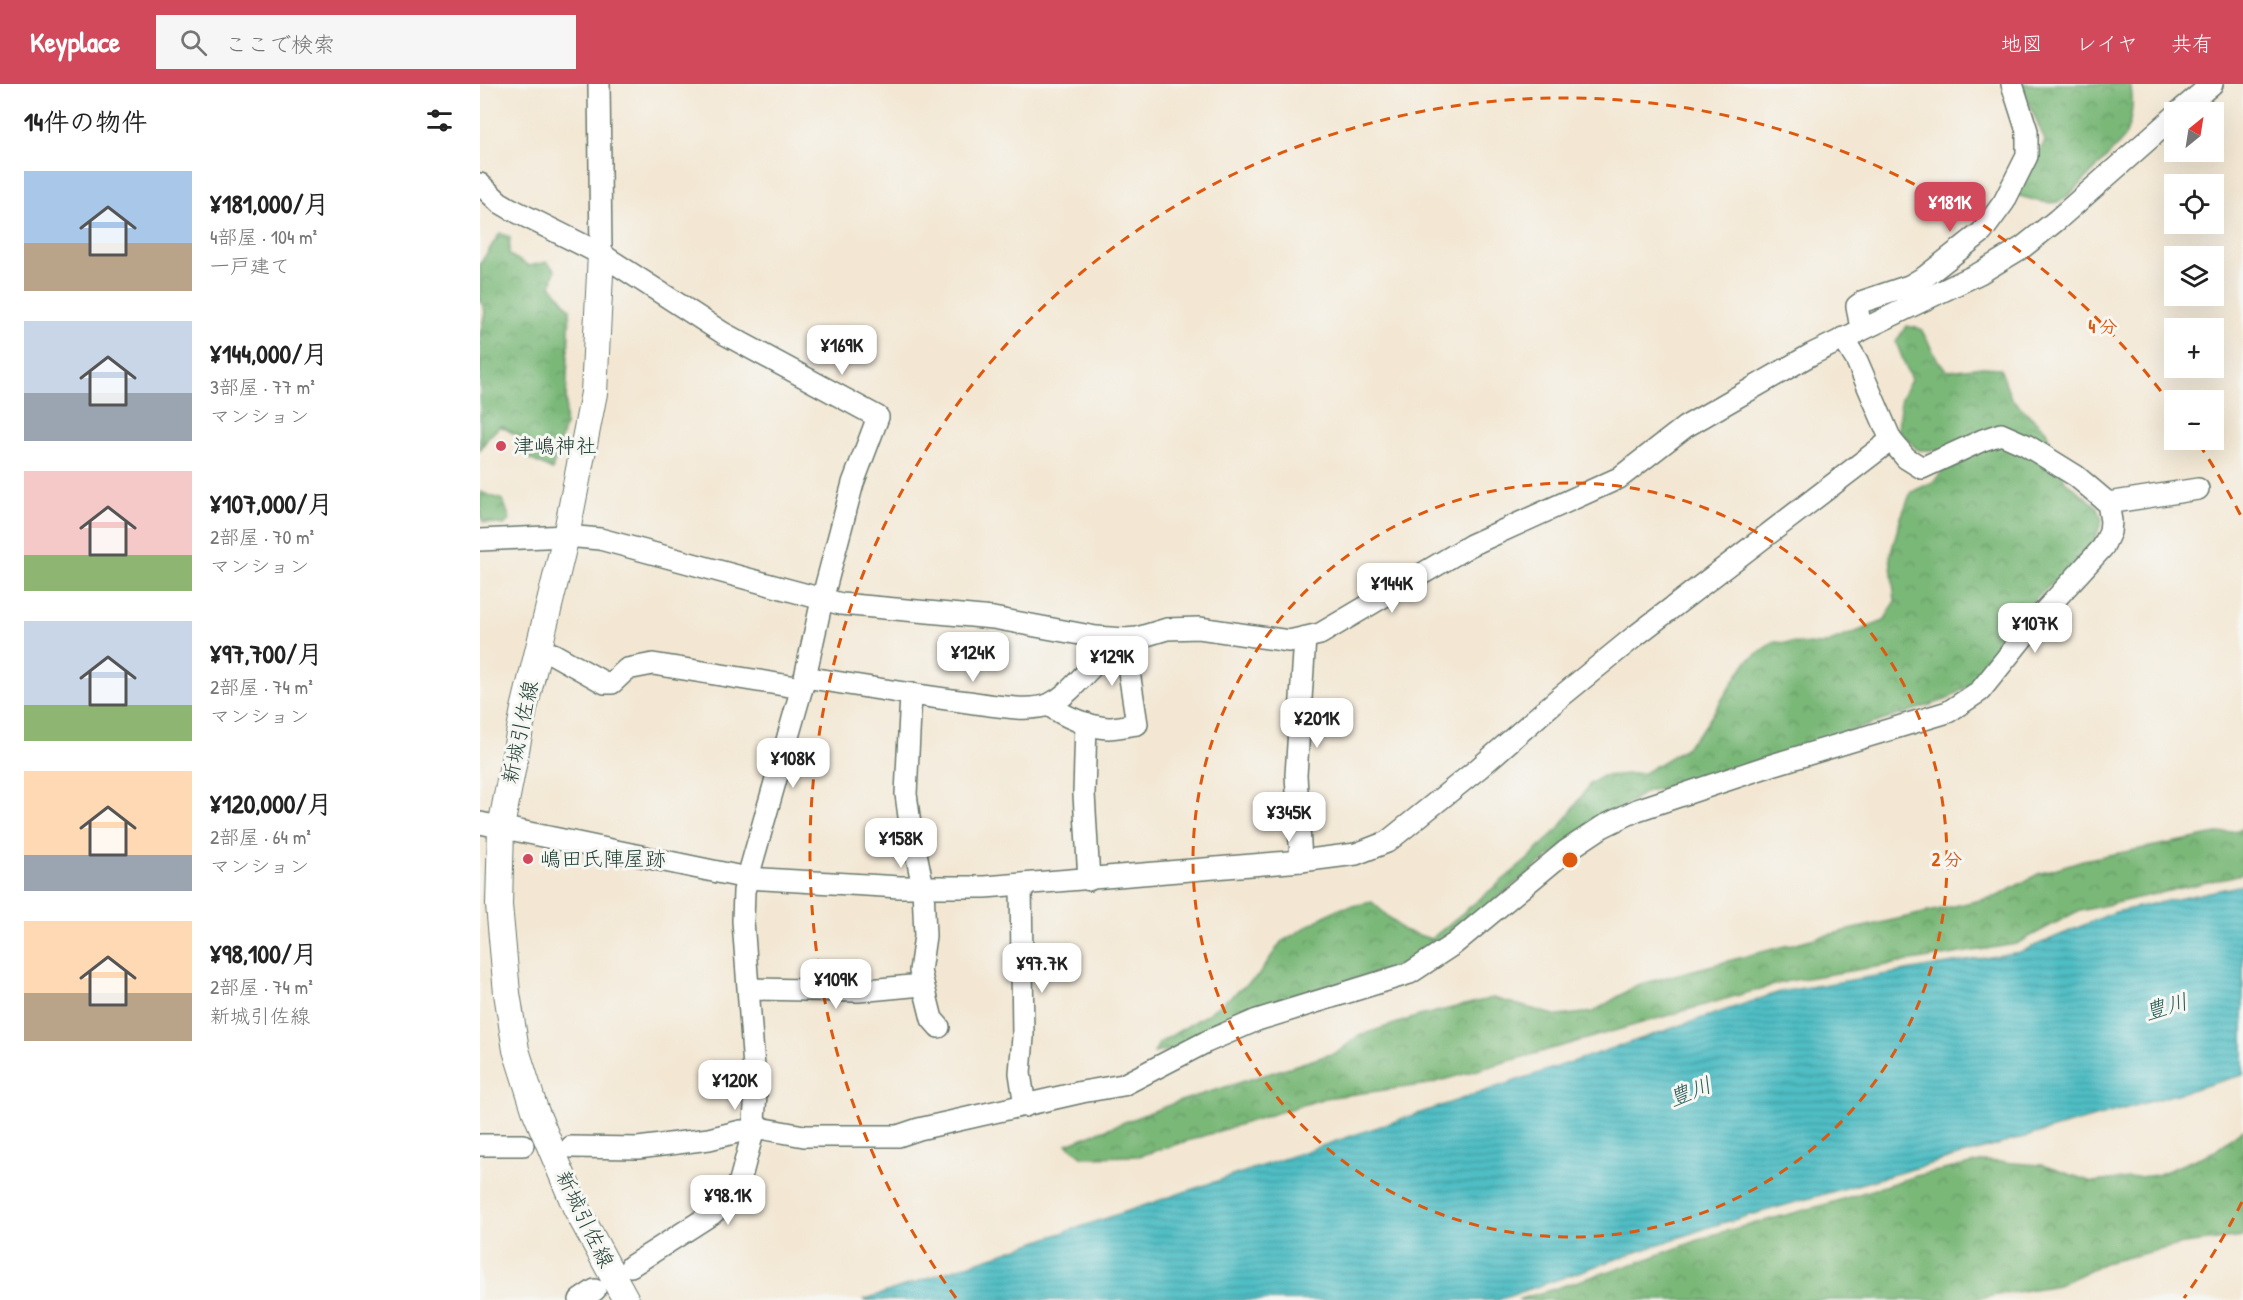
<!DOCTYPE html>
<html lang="ja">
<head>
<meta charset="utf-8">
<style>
  :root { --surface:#fff; --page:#f6f6f6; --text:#222; --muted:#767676; --accent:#d1495b }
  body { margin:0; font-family:"Patrick Hand","Klee One",sans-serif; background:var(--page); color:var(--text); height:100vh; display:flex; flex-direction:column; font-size:22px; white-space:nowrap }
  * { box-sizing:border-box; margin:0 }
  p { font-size:20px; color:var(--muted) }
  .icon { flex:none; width:33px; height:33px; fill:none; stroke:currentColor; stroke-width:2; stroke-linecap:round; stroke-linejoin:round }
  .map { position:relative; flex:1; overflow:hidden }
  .drawer { display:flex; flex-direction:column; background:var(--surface); width:480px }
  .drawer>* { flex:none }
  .needle { width:39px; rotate:30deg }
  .tools { position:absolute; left:1684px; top:18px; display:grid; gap:12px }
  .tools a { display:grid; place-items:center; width:60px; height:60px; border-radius:0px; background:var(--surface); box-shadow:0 6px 24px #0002; font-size:30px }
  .price { position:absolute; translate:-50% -51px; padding:0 14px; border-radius:12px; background:#fff; color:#222; font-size:20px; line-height:39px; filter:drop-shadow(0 2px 3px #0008) }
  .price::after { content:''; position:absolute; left:50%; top:36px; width:18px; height:14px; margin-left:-9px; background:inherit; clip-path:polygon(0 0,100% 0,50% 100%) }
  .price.selected { background:var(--accent); color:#fff }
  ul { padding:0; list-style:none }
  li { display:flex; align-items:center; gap:18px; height:150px; padding:0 24px }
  li span { display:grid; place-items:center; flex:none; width:168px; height:120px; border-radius:0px; color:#555 }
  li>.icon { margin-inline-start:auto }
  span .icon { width:72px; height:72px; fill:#fffc; stroke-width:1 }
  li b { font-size:26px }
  h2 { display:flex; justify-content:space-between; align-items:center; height:72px; padding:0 24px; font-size:26px }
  header { display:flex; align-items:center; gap:36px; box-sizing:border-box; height:84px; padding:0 30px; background:var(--accent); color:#fff }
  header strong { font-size:28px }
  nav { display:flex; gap:33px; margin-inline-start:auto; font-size:21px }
  .search { width:420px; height:54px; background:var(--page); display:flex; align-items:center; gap:15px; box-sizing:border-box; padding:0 21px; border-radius:0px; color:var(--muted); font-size:22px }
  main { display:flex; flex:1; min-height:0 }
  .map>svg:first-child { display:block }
  .forest { fill:url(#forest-crowns); stroke:#4c7a56; stroke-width:1.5 }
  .water { fill:url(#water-rules); stroke:#377e7c; stroke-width:1.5 }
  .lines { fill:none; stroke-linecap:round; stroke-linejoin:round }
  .minor-casing { stroke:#69786c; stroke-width:24 }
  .major-casing { stroke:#69786c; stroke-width:28 }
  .minor { stroke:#fff; stroke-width:21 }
  .major { stroke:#fff; stroke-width:26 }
  .ring { fill:none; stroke:#de580e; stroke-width:3; stroke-dasharray:10 8 }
  .poi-dot { fill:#d1495b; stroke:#f6f6f2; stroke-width:2 }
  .labels { text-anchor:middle; stroke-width:6; stroke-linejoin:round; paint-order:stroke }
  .poi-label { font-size:21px; fill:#1f3d34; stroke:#f6f6f2; text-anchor:start }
  .street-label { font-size:21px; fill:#1f3d34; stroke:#f6f6f2 }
  .water-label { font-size:22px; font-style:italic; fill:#2b5d58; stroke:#f6f6f2 }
  .centre { fill:#de580e; stroke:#f6f6f2; stroke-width:3 }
  .ring-label { font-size:18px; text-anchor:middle; font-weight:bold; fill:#de580e; stroke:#f6f6f2; stroke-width:6; stroke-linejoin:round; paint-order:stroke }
</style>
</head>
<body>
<header>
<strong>Keyplace</strong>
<div class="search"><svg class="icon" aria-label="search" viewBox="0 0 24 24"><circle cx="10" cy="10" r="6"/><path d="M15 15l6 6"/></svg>ここで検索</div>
<nav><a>地図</a><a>レイヤ</a><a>共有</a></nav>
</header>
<main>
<section class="drawer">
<h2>14件の物件<svg class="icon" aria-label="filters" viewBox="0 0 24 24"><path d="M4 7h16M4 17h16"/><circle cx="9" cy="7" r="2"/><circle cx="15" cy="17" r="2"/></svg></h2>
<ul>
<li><span style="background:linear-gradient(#a9c7e8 60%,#b9a48a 0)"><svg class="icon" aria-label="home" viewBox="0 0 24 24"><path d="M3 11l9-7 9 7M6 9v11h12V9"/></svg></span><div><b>¥181,000/月</b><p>4部屋 · 104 m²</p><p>一戸建て</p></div></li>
<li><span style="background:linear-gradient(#c9d6e8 60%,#9aa5b1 0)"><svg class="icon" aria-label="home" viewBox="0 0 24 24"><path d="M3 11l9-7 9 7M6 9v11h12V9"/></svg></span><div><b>¥144,000/月</b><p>3部屋 · 77 m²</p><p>マンション</p></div></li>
<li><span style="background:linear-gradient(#f6c9c9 70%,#8fb573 0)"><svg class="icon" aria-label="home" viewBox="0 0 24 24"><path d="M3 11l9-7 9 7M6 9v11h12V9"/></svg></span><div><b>¥107,000/月</b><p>2部屋 · 70 m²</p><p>マンション</p></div></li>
<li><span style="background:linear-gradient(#c9d6e8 70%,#8fb573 0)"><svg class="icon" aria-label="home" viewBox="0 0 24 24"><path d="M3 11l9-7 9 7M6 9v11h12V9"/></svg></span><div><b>¥97,700/月</b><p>2部屋 · 74 m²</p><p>マンション</p></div></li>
<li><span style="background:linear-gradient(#ffd9b3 70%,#9aa5b1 0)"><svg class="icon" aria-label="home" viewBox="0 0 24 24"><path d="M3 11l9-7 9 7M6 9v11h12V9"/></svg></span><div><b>¥120,000/月</b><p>2部屋 · 64 m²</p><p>マンション</p></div></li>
<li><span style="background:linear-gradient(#ffd9b3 60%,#b9a48a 0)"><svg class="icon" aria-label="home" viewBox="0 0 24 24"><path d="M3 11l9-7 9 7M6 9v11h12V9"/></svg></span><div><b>¥98,100/月</b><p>2部屋 · 74 m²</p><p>新城引佐線</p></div></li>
</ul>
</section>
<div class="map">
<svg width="1763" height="1216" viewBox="0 0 1763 1216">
  <defs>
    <pattern id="forest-crowns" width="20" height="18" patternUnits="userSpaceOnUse" patternTransform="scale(1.5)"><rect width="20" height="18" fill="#7ab878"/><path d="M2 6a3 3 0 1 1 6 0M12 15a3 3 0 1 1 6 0" fill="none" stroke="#639763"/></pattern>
    <pattern id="water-rules" width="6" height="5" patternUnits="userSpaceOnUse" patternTransform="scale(1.5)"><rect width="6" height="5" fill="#4fbec5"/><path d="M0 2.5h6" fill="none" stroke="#419ca1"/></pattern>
  </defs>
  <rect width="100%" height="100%" fill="#f6f6f2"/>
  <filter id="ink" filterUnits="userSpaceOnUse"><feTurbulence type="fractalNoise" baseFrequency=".0167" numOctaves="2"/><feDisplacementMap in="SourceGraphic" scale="12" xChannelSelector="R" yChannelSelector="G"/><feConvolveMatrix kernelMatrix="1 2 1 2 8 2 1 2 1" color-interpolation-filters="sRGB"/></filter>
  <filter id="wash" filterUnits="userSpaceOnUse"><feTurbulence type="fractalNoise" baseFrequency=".008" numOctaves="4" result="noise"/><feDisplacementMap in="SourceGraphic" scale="24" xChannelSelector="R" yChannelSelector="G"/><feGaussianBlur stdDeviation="1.35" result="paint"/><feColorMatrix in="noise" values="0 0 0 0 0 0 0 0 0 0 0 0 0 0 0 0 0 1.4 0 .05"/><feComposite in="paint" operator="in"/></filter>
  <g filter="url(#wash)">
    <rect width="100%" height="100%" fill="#f3e7d3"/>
    <!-- forest -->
    <g class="forest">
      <path d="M1541,0h109c4,16 2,34 -4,50 -3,8 -55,61 -64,66 -13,7 -31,-1 -45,-5l28,-54z"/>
      <path d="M20,149l10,4 -1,18 20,11 18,-4 8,8 -4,15 19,24 -5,116 -13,45 -24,-12v-17l-28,-15 -12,12 -8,12v-116l5,-22 -5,-14v-34z"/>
      <path d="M1426,242l15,3 18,33 9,9 34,-4 18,1 11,30 35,33 19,50 33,26 4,13 -9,25 -67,63 -48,71 -30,20 -246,81 -55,11 -100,67 -127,102 -160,46 -83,43 -23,4 5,-10 47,-28 52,-39 23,-34 56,-33 35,-7 31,28 28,9 96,-79 34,-34 29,-42 12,-8 42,-3 40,-24 21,-23 41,-64 27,-20 49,3 62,-24 11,-20 -5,-45 10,-36 11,-28 22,-10 14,-15 -10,-17h-19l-20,-20 3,-32 10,-18 -15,-38z"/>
      <path d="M0,408l23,8 7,19 -6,6 -21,-3 -3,-13z"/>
      <path d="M1763,745v45l-167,38 -60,32 -228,37 -359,103 -104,14 -186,58 -56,1 -16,-13 110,-42 161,-50 20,-16 61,-20 74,-18 65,18 35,-4 44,-27 182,-48 179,-41 40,-22 45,-14z"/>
      <path d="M1763,1045v108l-60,7 -79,19 -46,22 -91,15h-449l124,-39 73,-27 112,-30 89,-28 68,-15 58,4 50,17 65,-7 58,-24z"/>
    </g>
    <!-- water -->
    <path class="water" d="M1763,801v190l-531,151 -214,74h-635l917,-308 240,-40 95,-40z"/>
  </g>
  <g filter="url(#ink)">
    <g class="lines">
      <defs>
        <g id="minor">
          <path d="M119,0l2,170"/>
          <path d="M1699,28l33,-28"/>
          <path d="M0,100l19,18 12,7 90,45 122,79 155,84 -25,66 -31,117 -17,77 -61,214 -1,30 13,173 -3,38 -13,49 -8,15 -20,18 -81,52"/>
          <path d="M1381,245l-4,-23 7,-5 45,-15 17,-10 56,-44 22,-30 23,-46v-25l-15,-47"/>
          <path d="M1411,356l15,18 16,10 61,-28 18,-6 25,11 50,31 32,27 90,-14"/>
          <path d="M0,456l86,-4 34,3 241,65 152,14 103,19 28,2 13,-1 30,-9 32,-1 90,13 31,-7 151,-89 148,-67 66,-51 127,-73 168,-81 43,-26 34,-27 118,-104"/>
          <path d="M59,566l14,4 52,29h7l15,-14 26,-5 149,24"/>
          <path d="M325,593c54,9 109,18 163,25 22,3 63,11 82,2 29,-14 39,-46 75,-59"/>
          <path d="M431,610l-5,100 4,30 13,63 2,49 -5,35 12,48 7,8"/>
          <path d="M569,621c14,11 40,22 59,23 10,0 20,-3 29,-4l-13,-85"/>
          <path d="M606,639l-2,71 5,86"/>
          <path d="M0,739l267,55 153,9h85l316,-26 55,-7 31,-12 92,-74 79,-69 76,-62 257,-197 -34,-79 -14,-23"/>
          <path d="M821,777l-5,-86 9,-137"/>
          <path d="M541,801l2,152 -3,36 5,33"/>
          <path d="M269,905l109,2 64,-6"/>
          <path d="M274,1040l11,5 39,7h94l21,-7 163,-37 41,-7 83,-43 51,-22 153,-47 44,-29 112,-93 36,-24 35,-17 135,-45 176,-53 32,-21 61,-76 62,-68 7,-15 1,-11 -3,-18"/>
          <path d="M0,1061h43"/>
          <path d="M91,1063l67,1 71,-9 32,-8 12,1"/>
          <path d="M100,1216l15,-10"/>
        </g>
        <path id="major" d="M121,170l-7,139 -28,143 -42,173 -23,118 -2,78 8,88 9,57 19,60 41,98 50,92"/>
      </defs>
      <!-- minor casing -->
      <use href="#minor" class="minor-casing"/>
      <!-- major casing -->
      <use href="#major" class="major-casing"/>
      <!-- minor -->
      <use href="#minor" class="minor"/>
      <!-- major -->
      <use href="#major" class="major"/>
    </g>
  </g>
  <!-- distance rings -->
  <g class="ring">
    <circle cx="1090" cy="776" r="377"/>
    <path d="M1762 1118A754 754 0 0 1 1704 1214M476 1214A754 754 0 0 1 1692 322M1719 360A754 754 0 0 1 1762 434"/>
  </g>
  <!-- markers -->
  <g class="poi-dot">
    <circle cx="21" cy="362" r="6"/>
    <circle cx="48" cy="775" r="6"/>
  </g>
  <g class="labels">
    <!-- poi labels -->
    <g class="poi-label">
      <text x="33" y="369">津嶋神社</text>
      <text x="60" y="782">嶋田氏陣屋跡</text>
    </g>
    <!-- street labels -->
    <g class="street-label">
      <text transform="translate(40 648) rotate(-78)" y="7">新城引佐線</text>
      <text transform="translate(105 1135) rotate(64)" y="7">新城引佐線</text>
    </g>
    <!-- water labels -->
    <g class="water-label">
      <text transform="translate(1686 922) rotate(-16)" y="8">豊川</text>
      <text transform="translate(1210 1007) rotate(-21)" y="8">豊川</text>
    </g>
  </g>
  <circle cx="1090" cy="776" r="9" class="centre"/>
  <g class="ring-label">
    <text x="1623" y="249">4 分</text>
    <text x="1467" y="782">2 分</text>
  </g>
</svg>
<div class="tools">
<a><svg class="needle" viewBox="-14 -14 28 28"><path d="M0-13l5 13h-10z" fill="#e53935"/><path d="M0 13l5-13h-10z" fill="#767676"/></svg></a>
<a><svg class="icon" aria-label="locate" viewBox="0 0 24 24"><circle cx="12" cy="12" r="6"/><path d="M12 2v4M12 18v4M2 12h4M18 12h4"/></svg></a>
<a><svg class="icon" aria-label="layers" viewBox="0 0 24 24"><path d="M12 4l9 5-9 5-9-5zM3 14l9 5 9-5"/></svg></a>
<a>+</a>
<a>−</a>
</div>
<b class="price selected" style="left:1470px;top:149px">¥181K</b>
<b class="price" style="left:362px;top:292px">¥169K</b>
<b class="price" style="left:912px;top:530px">¥144K</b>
<b class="price" style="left:1555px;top:570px">¥107K</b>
<b class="price" style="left:493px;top:599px">¥124K</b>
<b class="price" style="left:632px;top:603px">¥129K</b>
<b class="price" style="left:837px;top:665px">¥201K</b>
<b class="price" style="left:313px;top:705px">¥108K</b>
<b class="price" style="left:809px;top:759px">¥345K</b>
<b class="price" style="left:421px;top:785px">¥158K</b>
<b class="price" style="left:562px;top:910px">¥97.7K</b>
<b class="price" style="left:356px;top:926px">¥109K</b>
<b class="price" style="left:255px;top:1027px">¥120K</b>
<b class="price" style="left:248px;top:1142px">¥98.1K</b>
</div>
</main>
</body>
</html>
